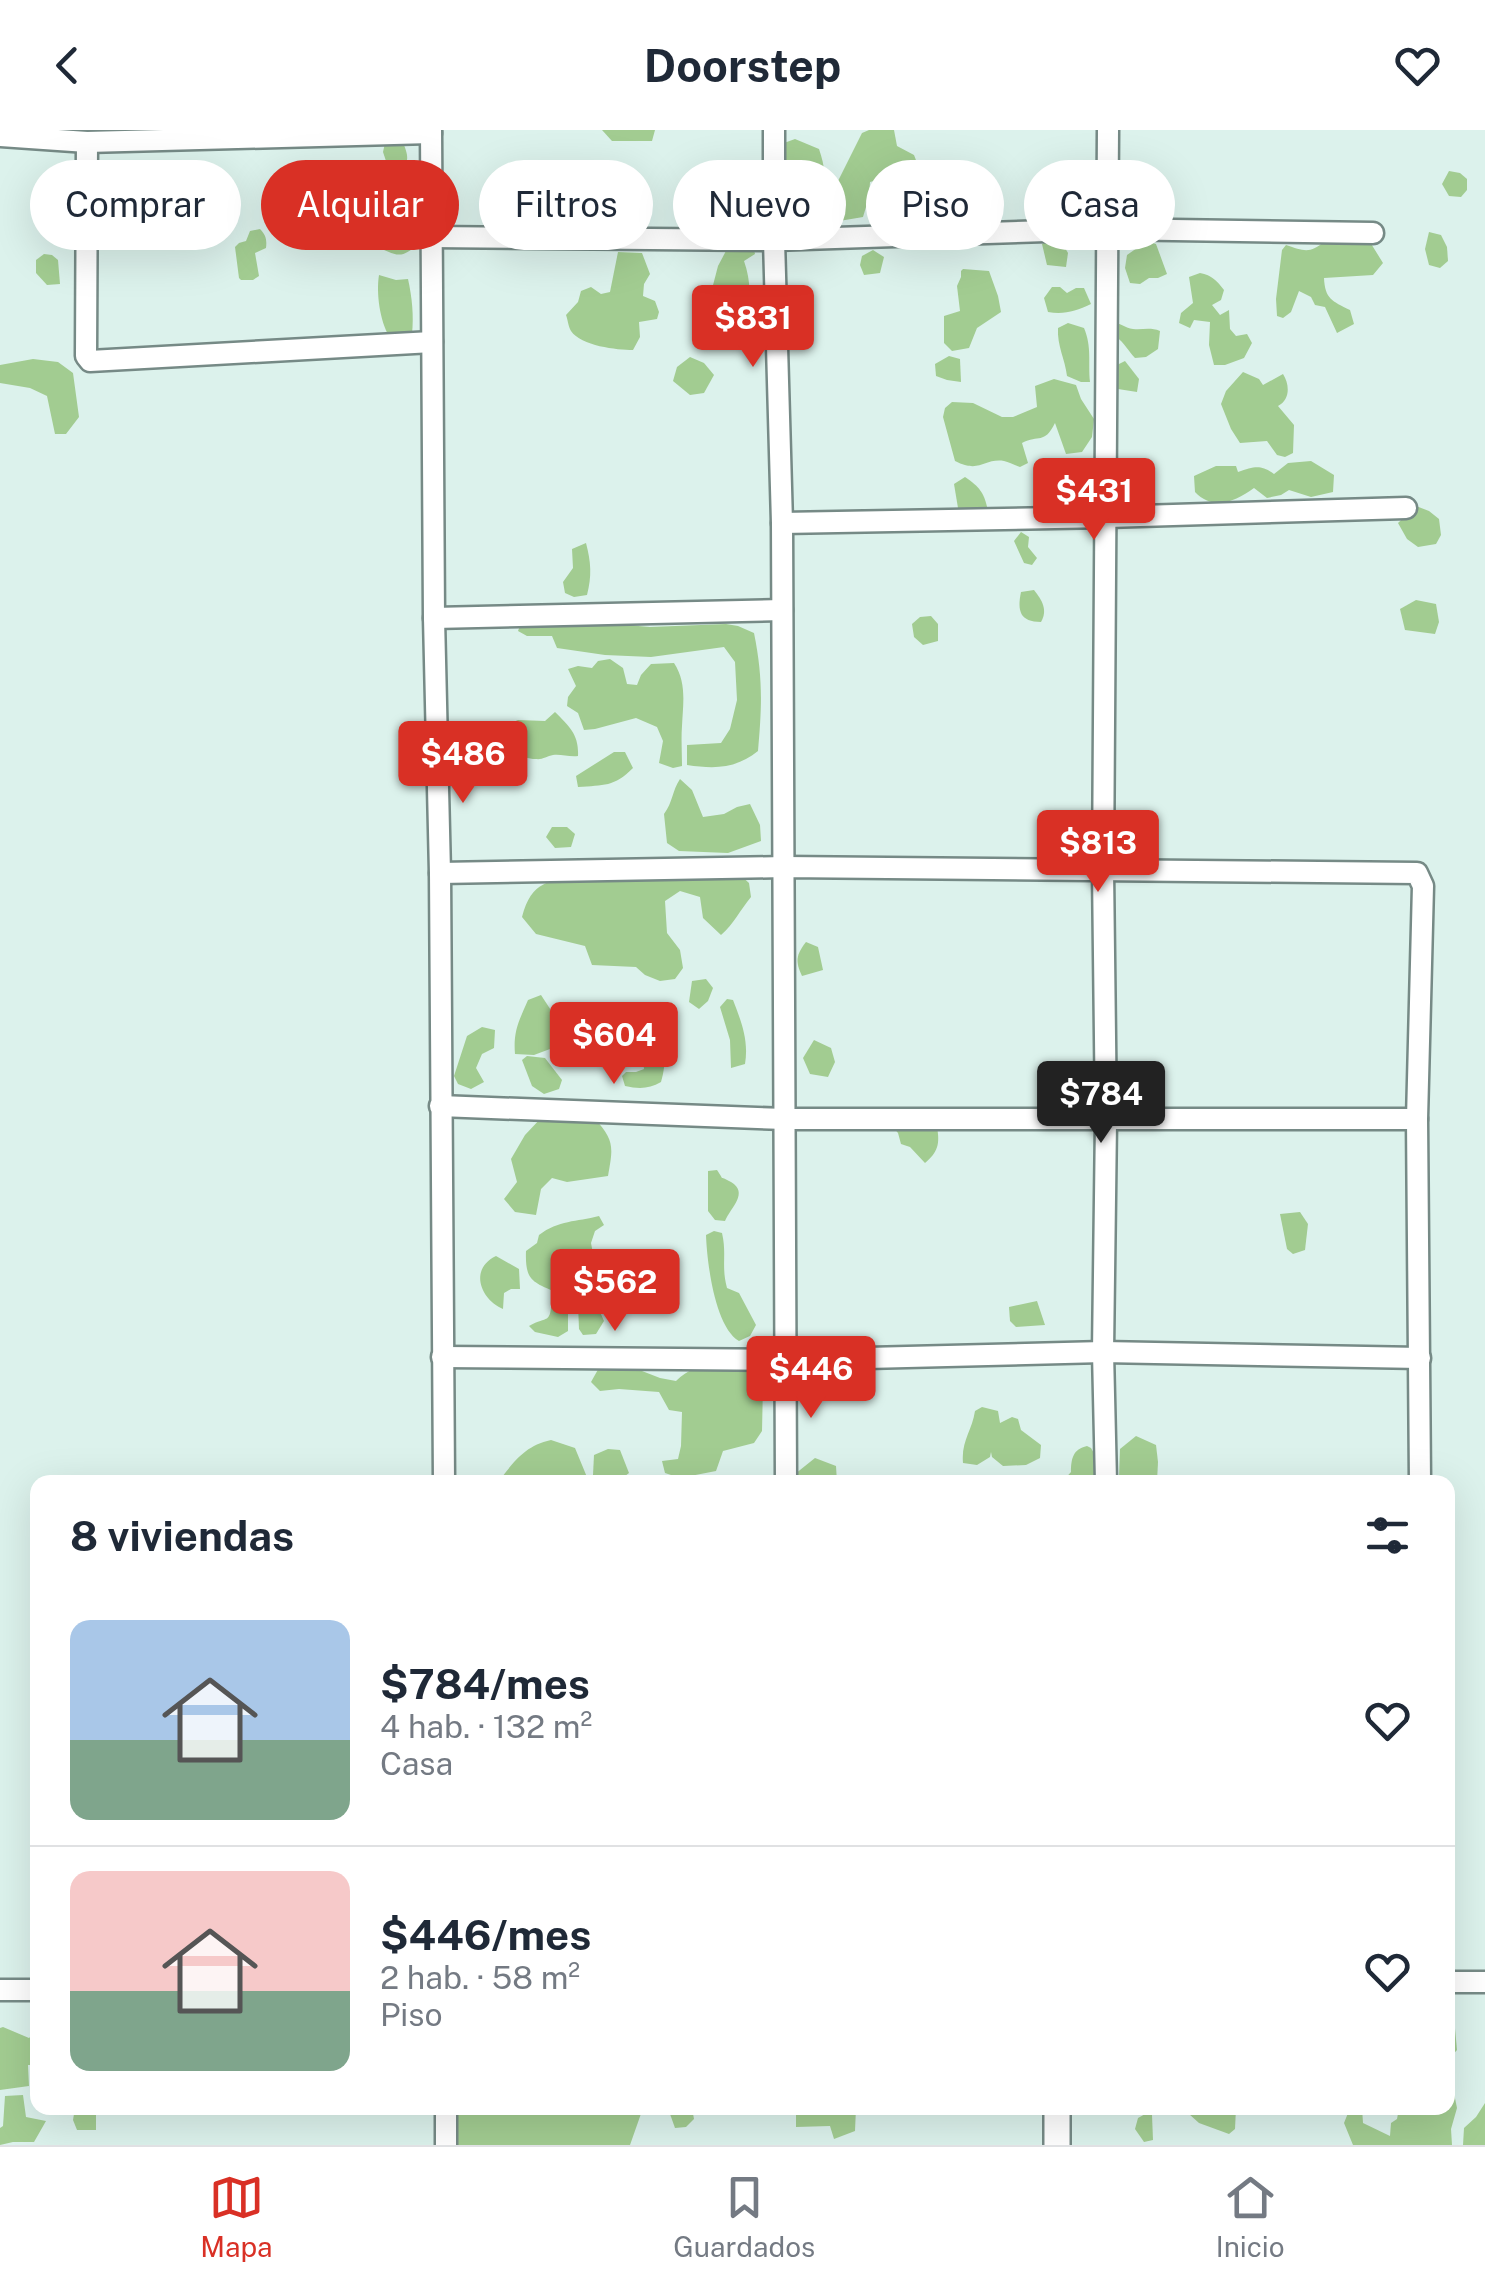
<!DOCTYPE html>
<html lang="es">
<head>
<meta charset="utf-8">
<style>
  :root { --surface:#fff; --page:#f6f6f7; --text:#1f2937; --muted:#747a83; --line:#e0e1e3; --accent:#d93025 }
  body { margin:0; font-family:"Public Sans",sans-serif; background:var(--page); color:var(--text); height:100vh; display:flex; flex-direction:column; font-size:38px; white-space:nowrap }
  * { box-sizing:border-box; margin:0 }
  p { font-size:32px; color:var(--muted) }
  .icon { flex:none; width:55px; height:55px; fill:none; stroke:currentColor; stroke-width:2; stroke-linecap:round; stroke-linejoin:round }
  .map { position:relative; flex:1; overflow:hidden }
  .drawer { position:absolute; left:30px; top:1345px; width:1425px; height:640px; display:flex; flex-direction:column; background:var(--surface); border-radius:20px; box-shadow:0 10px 40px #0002 }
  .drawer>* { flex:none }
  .banner { position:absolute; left:30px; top:30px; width:1425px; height:90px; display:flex; gap:20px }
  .price { position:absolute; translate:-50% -85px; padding:0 22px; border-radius:10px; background:var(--accent); color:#fff; font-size:32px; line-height:65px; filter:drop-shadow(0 2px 5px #0008) }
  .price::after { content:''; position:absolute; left:50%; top:60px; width:30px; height:22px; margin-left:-15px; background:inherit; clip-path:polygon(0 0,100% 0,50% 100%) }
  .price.on { background:#222; color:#fff }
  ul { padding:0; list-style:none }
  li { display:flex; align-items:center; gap:30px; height:250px; padding:0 40px }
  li+li { border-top:2px solid var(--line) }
  li span { display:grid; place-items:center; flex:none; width:280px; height:200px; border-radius:20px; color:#555 }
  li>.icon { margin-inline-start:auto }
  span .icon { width:120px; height:120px; fill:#fffc; stroke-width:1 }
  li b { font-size:42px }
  h2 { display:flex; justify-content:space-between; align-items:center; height:120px; padding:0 40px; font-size:42px }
  .tag { padding:0 35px; border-radius:45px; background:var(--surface); box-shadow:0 10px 40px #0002; font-size:35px; line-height:90px }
  .tag.on { background:var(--accent); color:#fff }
  header { display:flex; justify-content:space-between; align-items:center; height:130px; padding:0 40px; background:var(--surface); font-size:45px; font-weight:700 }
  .dock { display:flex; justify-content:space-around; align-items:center; height:140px; border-top:2px solid var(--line); background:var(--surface); font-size:28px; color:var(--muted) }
  .dock a { display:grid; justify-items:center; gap:5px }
  .dock .on { color:var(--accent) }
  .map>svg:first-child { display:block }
  .forest { fill:#a2cc91 }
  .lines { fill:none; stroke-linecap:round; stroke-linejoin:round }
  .minor-casing { stroke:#768a86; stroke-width:25 }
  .tertiary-casing { stroke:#768a86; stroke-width:30 }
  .minor { stroke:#fff; stroke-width:20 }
  .tertiary { stroke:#fff; stroke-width:25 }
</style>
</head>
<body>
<header><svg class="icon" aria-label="back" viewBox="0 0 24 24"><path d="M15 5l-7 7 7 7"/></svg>Doorstep<svg class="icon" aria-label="heart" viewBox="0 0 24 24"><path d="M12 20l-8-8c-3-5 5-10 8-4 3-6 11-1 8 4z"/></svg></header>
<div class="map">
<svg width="1485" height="2015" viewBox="0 0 1485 2015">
  <rect width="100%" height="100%" fill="#dcf2ec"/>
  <!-- forest -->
  <g class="forest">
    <path d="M602,0h53l-3,11h-40z"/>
    <path d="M869,0h25l3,16 17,9 5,13 4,38 -12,9 -10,-10 -16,-27 -15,4 -1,15 -6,20c-26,4 -57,12 -81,-1l2,-73 11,-4 24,10c6,18 8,30 0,46l18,-12 25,-50z"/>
    <path d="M401,7c5,14 14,29 -7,32l-7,-5 -4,-12 2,-9z"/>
    <path d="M1449,41l11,2 7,6v11l-6,7 -12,-1 -7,-12z"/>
    <path d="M211,46h6l4,5 -1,25 -19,-1v-2l2,-23z"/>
    <path d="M561,47l15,5 4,18 -2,11 -9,2 -19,-5c-2,-14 0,-21 11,-31z"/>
    <path d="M393,50h10l7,4 4,21 -15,1 -16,-7 2,-17z"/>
    <path d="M385,81c17,5 27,14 34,31 -19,21 -24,11 -45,4 -7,-18 0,-18 2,-34z"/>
    <path d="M260,99c6,6 7,11 6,19l-11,5 4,23 -6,4h-12l-2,-2 -4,-31 4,-4 7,-2 4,-10z"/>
    <path d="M1429,102l12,3 6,12 1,14 -8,7 -11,-3 -4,-16z"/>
    <path d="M1053,108l8,3 7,12 -2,14 -19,-2 -5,-21z"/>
    <path d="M752,111l3,13 -11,7c9,26 7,49 -8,71l-12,-2 2,-19 -14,-22 6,-23 9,-17z"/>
    <path d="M1147,111l9,3 11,30 -9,4h-9l-9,6 -10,-1 -5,-15 2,-13z"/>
    <path d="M1325,111l45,1 13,21 -10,12 -49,3c1,21 8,23 26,32l4,14 -17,9 -12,-26 -10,-2 -4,-8 -12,-6 -8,21 -8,6 -6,-2 -1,-17 6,-49 4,-5c18,6 24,9 39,-4z"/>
    <path d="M873,120l11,7 -4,16 -16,2 -4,-10 2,-9z"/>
    <path d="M618,122l24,1 8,21 -6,10 -1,12 12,5 4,11 -2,7 -18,3 1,15 -7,13c-16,0 -52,-4 -62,-19 -3,-5 -3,-11 -5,-16l12,-13 3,-11 10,-4 10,7 9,-2z"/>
    <path d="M44,124l8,1 6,5 2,24 -13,1 -11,-12v-13z"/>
    <path d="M963,139l26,2 9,25 3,16 -24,16 -8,20 -17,3 -8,-8v-27l16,-5 -3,-25 4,-9v-6z"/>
    <path d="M1200,143c12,2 17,8 24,17l-3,10 -9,5 8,10 9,-5 1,19 6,7 11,-2 5,9 -8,15 -19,7h-11l-5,-20 1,-23 -16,-2 -4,8 -11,-5 2,-10 12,-10 -4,-26z"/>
    <path d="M379,145l17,5 12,-1c4,18 6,37 4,55l-23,2c-9,-15 -13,-43 -10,-61z"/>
    <path d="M1052,157h8l7,6 9,-5h8l7,16c-15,7 -27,11 -43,8l-4,-14z"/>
    <path d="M1068,193l16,5c8,19 4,34 6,54h-9l-14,-6c-2,-17 -10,-30 -9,-48z"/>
    <path d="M1113,193c9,0 12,5 20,6 10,1 17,-2 27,2l-2,18 -12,8 -11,1c-7,-7 -10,-15 -19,-21z"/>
    <path d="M949,226l11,3 1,23 -14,-2 -11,-4 -1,-12z"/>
    <path d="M690,227l14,6 10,12 -10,18 -14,2 -17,-14 4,-14z"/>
    <path d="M33,229l25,3 15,11 6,44 -13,17h-11l-8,-38 -17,-8 -30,-5v-18z"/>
    <path d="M1125,231l14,18 -2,13 -19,-3 -4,-9 3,-15z"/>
    <path d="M1243,242l16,7 4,6 20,-11c7,11 7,26 -5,32l16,19 -1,28 -8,4 -8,-2 -10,-14 -27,2 -9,-14 -10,-25 5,-13z"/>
    <path d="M1054,249l22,6 5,14 13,20 -2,18 -10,15 -16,2 -11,-31c-11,22 -16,11 -33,20l6,20 -8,4c-6,-2 -11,-5 -16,-6 -20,-3 -24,13 -49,0l-12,-44 2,-9 7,-6 21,1 29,14h11l24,-10 -2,-21z"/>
    <path d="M1311,331l23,14 -1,17 -22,5 -22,-7 -8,5 -14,3 -13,-10c-19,14 -41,23 -59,4l-1,-16 22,-10h20l2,6c16,-5 22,-8 36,2l14,-11z"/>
    <path d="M1075,335l13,6 5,21 -6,10 -12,-1 -8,-13z"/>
    <path d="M965,347c15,10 20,17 23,35l-29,2 -5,-30z"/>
    <path d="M1416,376l13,5 10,8 2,16 -5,9 -18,3 -11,-8 -9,-16z"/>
    <path d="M1021,402l8,5 -1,10 9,11 -5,7 -8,-2 -10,-22z"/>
    <path d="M586,413c5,19 6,33 1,52l-13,2 -9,-4 -2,-11 10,-14 -1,-19z"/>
    <path d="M1034,460c8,10 14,20 7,32 -21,0 -24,-11 -20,-30z"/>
    <path d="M1416,470l20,4 3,18 -4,12 -30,-4 -5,-21z"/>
    <path d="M931,486l7,8v17l-15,4 -9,-8 -2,-13 8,-7z"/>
    <path d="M591,492l59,5 76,-3 12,2 16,7c9,44 8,73 4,118 -23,18 -43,18 -71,14v-20l34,-2 9,-14 7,-29 -2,-38 -11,-15 -73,10 -46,-2 -48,-7 -5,-12h-25l-9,-5 3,-8z"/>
    <path d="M610,529l13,9 4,16 10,1 4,-10 10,-11 23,-1c13,20 9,40 8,63 -1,13 0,27 0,40l-9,2 -14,-5 4,-22 -6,-14 -21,-9 -41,11 -11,1 -6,-17 -11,-7 1,-9 8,-11 -8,-17 10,-3 14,2 6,-7z"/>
    <path d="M555,582c15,15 24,23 23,44 -9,1 -17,-2 -25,-1 -6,1 -11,5 -17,4 -20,0 -28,-17 -30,-34l12,-5 27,1z"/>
    <path d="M614,622h11l8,16c-19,19 -29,17 -55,19l-2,-11z"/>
    <path d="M680,649l12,11 11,27 21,-3 13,-7 13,-3 10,21 1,16 -33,12 -49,-2 -12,-8 -3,-29c9,-12 8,-23 16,-35z"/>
    <path d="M552,697h15l8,7 -4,13 -16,1 -9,-11z"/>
    <path d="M582,744l158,1 9,8 2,14c-11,13 -17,27 -30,38l-18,-17 -3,-21 -20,-6 -15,10 2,32 13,17 3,18 -8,11 -15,2 -15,-6 -9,-8 -44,-2 -7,-19 -49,-12 -14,-17c10,-37 26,-35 60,-43z"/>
    <path d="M806,812l12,5 5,23 -21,6c-7,-15 -6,-21 4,-34z"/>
    <path d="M706,849l7,9 -5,13 -9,8 -10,-7 3,-21z"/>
    <path d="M541,865l19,29 4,13 -6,9 -24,9 -19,-1c-2,-23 4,-33 13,-54z"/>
    <path d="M727,869l6,1c8,21 16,40 12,64l-14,4 -1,-28 -10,-33z"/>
    <path d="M656,888l7,2c2,22 4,42 -2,62 -12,7 -22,7 -36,4l-3,-10 4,-4h10l8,-3 -1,-9 -13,-5 3,-12 5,-8 10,2 6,-7z"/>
    <path d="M482,897l13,3 -1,18 -12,6 -6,14 8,14 -13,7 -13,-5 -4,-8 13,-40z"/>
    <path d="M814,910l17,8 4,14 -7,15 -18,-3 -7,-16z"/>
    <path d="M527,926l18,2 17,22 -3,9 -15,5 -12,-8 -10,-26z"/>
    <path d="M542,987l52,1c21,22 19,30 14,58l-41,6 -15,-4 -11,11 -5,26 -21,-3 -11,-13 13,-17 -6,-23 14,-24z"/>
    <path d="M892,996l45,1c3,17 1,25 -12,36l-15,-16 -9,-3 -3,-11z"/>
    <path d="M717,1040c9,13 0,4 14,12 18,11 0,25 -6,39l-10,-1 -7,-9v-40z"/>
    <path d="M1300,1082l8,12 -3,26 -12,4 -6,-5 -7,-35z"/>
    <path d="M599,1086l5,9 -9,6 -4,12 3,16 16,-1 8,4 -5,17 -17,-1 -4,-12 -7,-7 -29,5v28c-25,-10 -31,-13 -30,-41l11,-8 2,-8c20,-15 37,-13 60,-19z"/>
    <path d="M714,1101l8,2c5,21 -1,33 5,55l12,5 17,32 -6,11 -11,5c-24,-14 -32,-78 -33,-106z"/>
    <path d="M496,1126l23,13 1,20h-9l-7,4 -1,16c-23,-10 -34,-40 -7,-53z"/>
    <path d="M552,1168l16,7v26l-10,6 -23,-5 -6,-6c19,-11 21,0 23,-28z"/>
    <path d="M594,1168l10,23 -8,13 -13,1 -4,-6 -1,-25z"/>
    <path d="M1037,1171l8,24 -29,2 -6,-6 -1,-14z"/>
    <path d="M624,1234l36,14 16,3c22,-22 46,-14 75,-11l12,14 -1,47 -8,12 -31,8 -7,20 -36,7 -15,-5 -3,-12 16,-2 3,-13 1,-34 -13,-2 -10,-18 -40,-3 -19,2 -9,-9 9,-16z"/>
    <path d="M982,1277l16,4 2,12 12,-6 6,2 3,11 20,15 -1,13 -14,7 -23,1 -11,-9 -1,-5 -1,5 -13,8 -14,-2c-2,-22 9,-32 12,-52z"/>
    <path d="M1136,1306l20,9 2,17 -1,20h-31l-7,-5 1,-28z"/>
    <path d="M551,1310l24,8 14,34h-91c16,-20 26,-36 53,-42z"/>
    <path d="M1087,1316l4,2 9,16 -9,18h-29l9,-10c0,-13 2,-23 16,-26z"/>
    <path d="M608,1319l12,1 9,23c-12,10 -23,8 -36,2l1,-20z"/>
    <path d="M815,1328l21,8 1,16h-46l-1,-4z"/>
    <path d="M1448,1861l5,16 4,43 -9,10z"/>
    <path d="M3,1897l26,11 8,-7v34h-9l1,21 -29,4v-62z"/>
    <path d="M1448,1934l9,44 -6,21 1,16h-99l-9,-22 6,-15h12l1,15 27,13 1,-13 6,-4 2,-11h49z"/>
    <path d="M23,1965l3,22 20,4 -12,21h-21l-13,3v-17l3,-2 2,-30z"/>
    <path d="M1485,1973v42h-22l1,-17 12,-11z"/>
    <path d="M75,1978h21v22h-19l-4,-10z"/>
    <path d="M447,1978h91l11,5 6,-5h88l-13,37h-184z"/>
    <path d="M672,1978h20l2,11 -8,8 -11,1 -5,-14z"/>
    <path d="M796,1978h60l-1,23 -21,8 -4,-13 -34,1z"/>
    <path d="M1192,1978h44l-1,21 -6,5 -30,-11 -10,-9z"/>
    <path d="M1147,1983l5,2 1,25 -9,2 -9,-13 3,-11z"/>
  </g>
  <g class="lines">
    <defs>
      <g id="minor">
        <path d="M431,0l3,488 6,255 4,609"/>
        <path d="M774,0v110l8,283 4,959"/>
        <path d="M0,6l87,6 344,-9"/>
        <path d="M87,12l-1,214 4,5 342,-19"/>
        <path d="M431,107l343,3 334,-11 265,4"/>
        <path d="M782,393l325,-6 299,-9"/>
        <path d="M434,488l348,-8"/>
        <path d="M440,743l344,-6 633,6 6,13 -6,233 3,363"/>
        <path d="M440,976l345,13h632"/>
        <path d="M442,1227l344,3 317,-8 317,6"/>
        <path d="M1106,1352l-3,-130 3,-231 -3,-251 5,-740"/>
        <path d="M1448,1852h37"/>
        <path d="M0,1860h38"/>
        <path d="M446,2015v-37"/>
      </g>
      <path id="tertiary" d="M1057,1978v37"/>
    </defs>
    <!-- minor casing -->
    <use href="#minor" class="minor-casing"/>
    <!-- tertiary casing -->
    <use href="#tertiary" class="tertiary-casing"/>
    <!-- minor -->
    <use href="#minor" class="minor"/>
    <!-- tertiary -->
    <use href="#tertiary" class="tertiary"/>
  </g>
</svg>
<b class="price" style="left:753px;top:240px">$831</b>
<b class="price" style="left:1094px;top:413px">$431</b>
<b class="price" style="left:463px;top:676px">$486</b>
<b class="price" style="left:1098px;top:765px">$813</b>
<b class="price" style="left:614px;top:957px">$604</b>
<b class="price on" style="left:1101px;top:1016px">$784</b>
<b class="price" style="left:615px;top:1204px">$562</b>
<b class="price" style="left:811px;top:1291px">$446</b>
<div class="banner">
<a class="tag">Comprar</a>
<a class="tag on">Alquilar</a>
<a class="tag">Filtros</a>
<a class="tag">Nuevo</a>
<a class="tag">Piso</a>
<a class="tag">Casa</a>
</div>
<section class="drawer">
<h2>8 viviendas<svg class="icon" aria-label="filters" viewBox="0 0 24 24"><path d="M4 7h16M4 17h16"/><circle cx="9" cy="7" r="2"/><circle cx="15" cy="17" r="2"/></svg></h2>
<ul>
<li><span style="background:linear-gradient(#a9c7e8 60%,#7fa58c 0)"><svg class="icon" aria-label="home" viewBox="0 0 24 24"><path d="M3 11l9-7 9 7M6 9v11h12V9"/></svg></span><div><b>$784/mes</b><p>4 hab. · 132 m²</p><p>Casa</p></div><svg class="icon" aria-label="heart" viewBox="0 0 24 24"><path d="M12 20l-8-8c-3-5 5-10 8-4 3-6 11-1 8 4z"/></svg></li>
<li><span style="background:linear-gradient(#f6c9c9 60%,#7fa58c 0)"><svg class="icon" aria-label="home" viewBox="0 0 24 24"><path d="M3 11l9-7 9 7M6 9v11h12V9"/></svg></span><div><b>$446/mes</b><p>2 hab. · 58 m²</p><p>Piso</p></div><svg class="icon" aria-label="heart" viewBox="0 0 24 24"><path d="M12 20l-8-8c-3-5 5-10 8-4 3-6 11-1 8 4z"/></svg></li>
</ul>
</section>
</div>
<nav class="dock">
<a class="on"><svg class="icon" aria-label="map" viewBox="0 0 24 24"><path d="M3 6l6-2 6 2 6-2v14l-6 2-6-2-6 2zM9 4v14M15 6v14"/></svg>Mapa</a>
<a><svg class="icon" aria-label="saved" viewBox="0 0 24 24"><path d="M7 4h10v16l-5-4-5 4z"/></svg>Guardados</a>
<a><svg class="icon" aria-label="home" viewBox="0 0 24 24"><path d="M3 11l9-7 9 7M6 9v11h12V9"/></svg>Inicio</a>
</nav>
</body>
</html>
